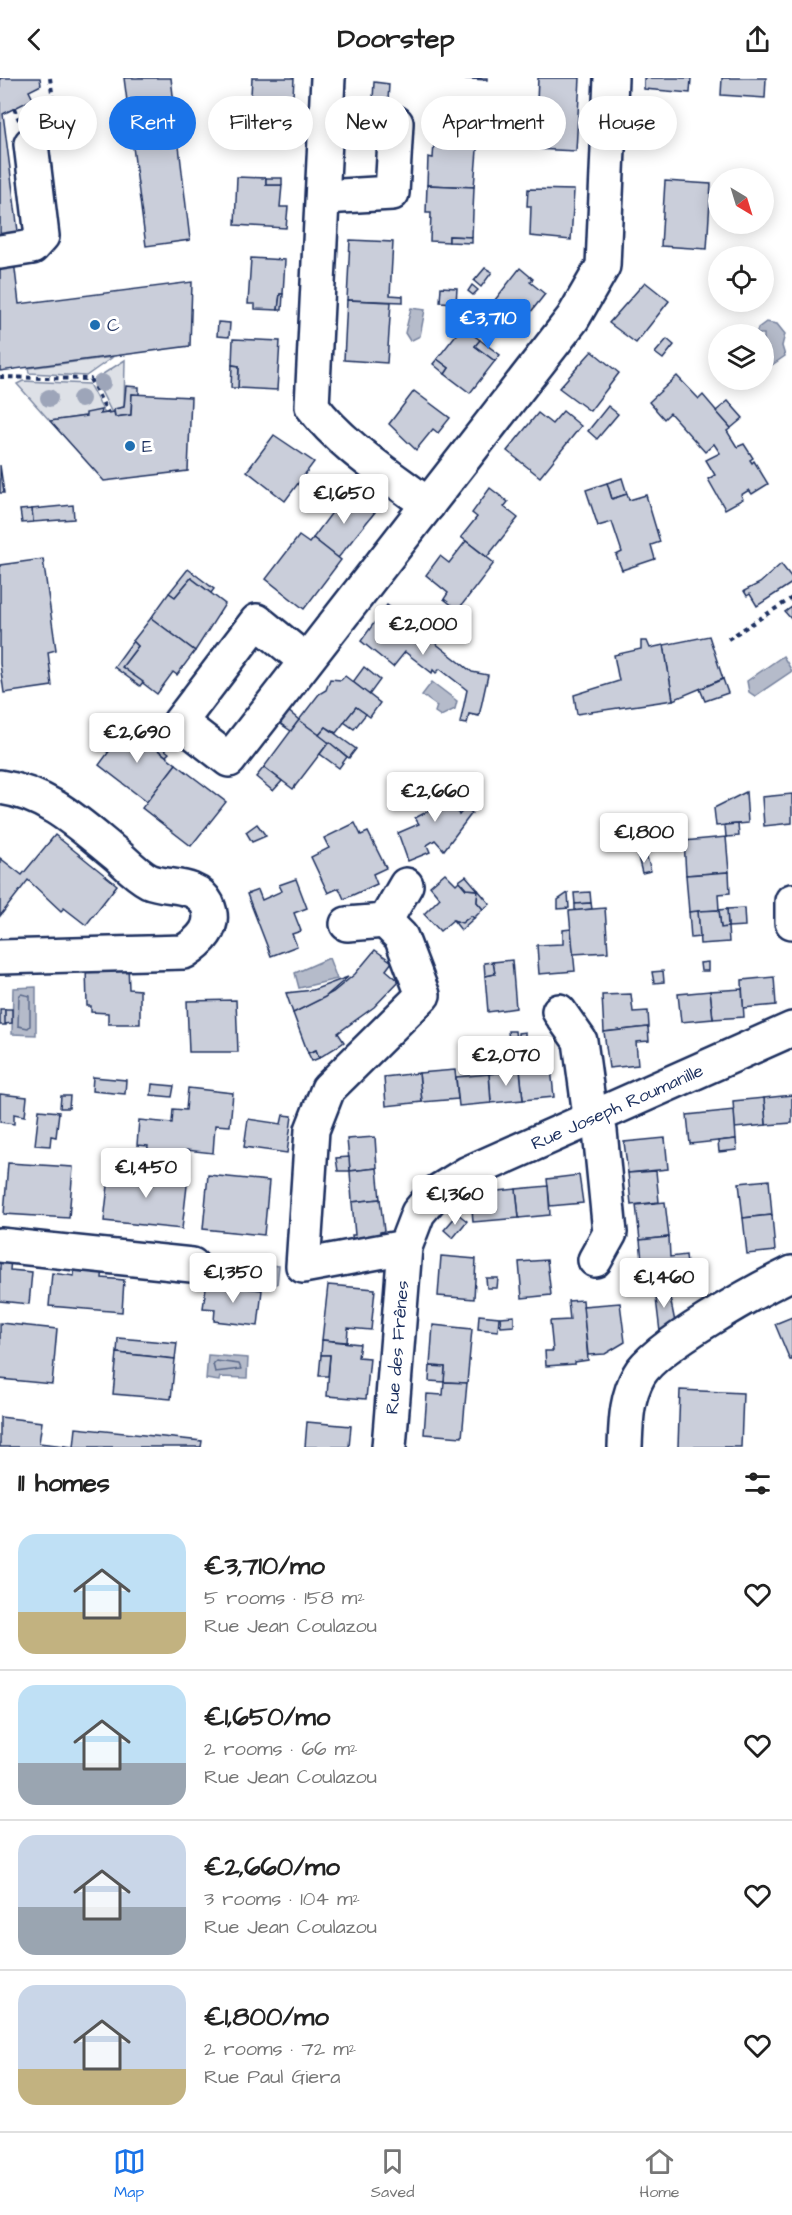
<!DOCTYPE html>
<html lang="en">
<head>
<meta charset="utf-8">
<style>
  :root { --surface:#fff; --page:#f2f2f2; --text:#222; --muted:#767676; --line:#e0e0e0; --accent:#1a73e8 }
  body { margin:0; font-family:"Architects Daughter",sans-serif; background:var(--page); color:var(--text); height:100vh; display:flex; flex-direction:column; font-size:22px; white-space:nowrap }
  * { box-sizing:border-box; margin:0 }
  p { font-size:20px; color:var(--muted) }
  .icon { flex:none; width:33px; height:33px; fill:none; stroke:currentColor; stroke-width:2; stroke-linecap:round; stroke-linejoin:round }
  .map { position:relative; height:1369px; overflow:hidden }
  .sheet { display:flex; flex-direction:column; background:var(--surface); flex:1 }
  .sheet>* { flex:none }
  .guide { position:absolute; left:18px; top:18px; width:756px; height:54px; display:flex; gap:12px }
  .needle { width:39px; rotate:142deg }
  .tools { position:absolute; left:708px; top:90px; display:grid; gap:12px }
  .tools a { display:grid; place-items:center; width:66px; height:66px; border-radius:50%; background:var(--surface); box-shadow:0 3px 15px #0003; font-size:30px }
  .price { position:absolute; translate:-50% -51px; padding:0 14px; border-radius:6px; background:#fff; color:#222; font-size:20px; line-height:39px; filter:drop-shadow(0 2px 3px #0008) }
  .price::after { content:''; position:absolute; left:50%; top:36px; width:18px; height:14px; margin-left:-9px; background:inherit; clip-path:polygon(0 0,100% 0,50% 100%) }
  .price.on { background:var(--accent); color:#fff }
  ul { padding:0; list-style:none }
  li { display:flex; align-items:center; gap:18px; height:150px; padding:0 18px }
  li+li { border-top:2px solid var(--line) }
  li span { display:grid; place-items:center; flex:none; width:168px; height:120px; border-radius:18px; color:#555 }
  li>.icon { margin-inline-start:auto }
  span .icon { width:72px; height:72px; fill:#fffc; stroke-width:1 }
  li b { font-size:26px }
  h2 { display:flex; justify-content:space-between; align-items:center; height:72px; padding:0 18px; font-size:26px }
  .chip { padding:0 21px; border-radius:27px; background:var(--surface); box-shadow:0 3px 15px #0003; font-size:21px; line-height:54px }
  .chip.on { background:var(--accent); color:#fff }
  header { display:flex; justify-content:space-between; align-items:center; height:78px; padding:0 18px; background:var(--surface); font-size:27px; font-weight:800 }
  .dock { display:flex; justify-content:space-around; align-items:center; height:84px; border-top:2px solid var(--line); background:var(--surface); font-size:16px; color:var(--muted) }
  .dock a { display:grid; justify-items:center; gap:3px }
  .dock .on { color:var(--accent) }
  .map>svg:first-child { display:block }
  .green { fill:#dee1e7; stroke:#7c88a2; stroke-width:1.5 }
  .water { fill:#b5bbca; stroke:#77839f; stroke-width:1.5 }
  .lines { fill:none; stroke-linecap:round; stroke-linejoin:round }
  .shore { stroke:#596789; stroke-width:1.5 }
  .building { fill:#caceda; stroke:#1b2f5e; stroke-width:1.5 }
  .minor-casing { stroke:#1b2f5e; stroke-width:38 }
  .path { stroke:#1b2f5e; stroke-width:4; stroke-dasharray:4.5 4.5; stroke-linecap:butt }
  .minor { stroke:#fff; stroke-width:33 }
  .tree { fill:#9da5b9 }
  .poi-dot { fill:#1f6fb2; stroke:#fff; stroke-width:2 }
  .labels { text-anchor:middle; stroke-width:6; stroke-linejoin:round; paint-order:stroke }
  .poi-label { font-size:18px; fill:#1b2f5e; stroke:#fff; text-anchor:start }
  .street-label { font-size:18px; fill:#1b2f5e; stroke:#fff }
</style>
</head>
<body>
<header><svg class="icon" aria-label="back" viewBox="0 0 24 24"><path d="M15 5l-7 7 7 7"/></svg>Doorstep<svg class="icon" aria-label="share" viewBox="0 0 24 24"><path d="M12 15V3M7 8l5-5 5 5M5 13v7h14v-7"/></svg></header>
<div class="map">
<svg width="792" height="1369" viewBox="0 0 792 1369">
  <rect width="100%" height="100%" fill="#fff"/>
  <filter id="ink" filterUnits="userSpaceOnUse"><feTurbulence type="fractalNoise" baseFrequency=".0167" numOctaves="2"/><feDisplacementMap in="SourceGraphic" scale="12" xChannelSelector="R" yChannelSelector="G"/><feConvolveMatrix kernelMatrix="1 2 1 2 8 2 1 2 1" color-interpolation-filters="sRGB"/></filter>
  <g filter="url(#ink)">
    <!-- green -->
    <g class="green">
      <path d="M113,279l-27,19 -57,-3 -1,-5z"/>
      <path d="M125,282l-1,47 -10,2 -2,4 -17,-34z"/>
      <path d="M23,303l66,3 16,30h-5v-3l-14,5 -36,5 -33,-37z"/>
    </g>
    <!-- water -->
    <g class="water">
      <path d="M411,230l14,2 -5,26 -10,5 -5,-8z"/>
      <path d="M766,244l11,2 8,10 -3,12 3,10 -13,9 -8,-13v-18h-8l2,-6z"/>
      <path d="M783,578l9,15 -37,25 -6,-4 -2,-11z"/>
      <path d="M432,604l25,19 -2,8 -14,7 -6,-4 2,-6 -15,-11z"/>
      <path d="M329,880l8,21 -38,9 -4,-15z"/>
      <path d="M36,909v48l-24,-1 1,-46z"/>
      <path d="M251,1185l28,3 -2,18 -9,-1 1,-7 -19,-2z"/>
      <path d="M208,1277l40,3 -1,20 -27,-1 -1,4 -13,-2z"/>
    </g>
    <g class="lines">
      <!-- shore -->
      <g class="shore">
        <path d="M21,916l9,2v30l-2,2 -10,-2 1,-30z"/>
        <path d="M216,1283l23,3 2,5 -26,3 -2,-8z"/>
      </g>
    </g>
    <!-- building -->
    <g class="building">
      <path d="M0,0h40l1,7 -12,6 4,8 -30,15 16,125 -19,3z"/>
      <path d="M124,0h47l19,162 -44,6z"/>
      <path d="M252,0h42l-3,54 -42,-3z"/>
      <path d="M454,0h33v2z"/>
      <path d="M538,0h42l-4,73 -41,-2z"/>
      <path d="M644,0h47l-1,15 -46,-4z"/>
      <path d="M722,0h44l-1,20 -44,-3z"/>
      <path d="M374,4l15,2 -1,17 -15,-2z"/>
      <path d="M491,32l8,1v8l-8,-1z"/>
      <path d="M435,51l19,1v6l24,2 -4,49 -47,-2 1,-28 5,1z"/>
      <path d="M454,52l24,1v7l-24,-2z"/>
      <path d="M237,99l29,1v7h16l-2,22h8l-2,21 -51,-3z"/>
      <rect x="266" y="100" width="16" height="7"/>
      <path d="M665,103l46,3 -4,65 -46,-3z"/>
      <path d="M427,107l47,2 -2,50 -23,-1v6l-19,-1 1,-28h-5z"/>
      <path d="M528,111l46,1 -3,50 -41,-4 1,-30h-4z"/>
      <path d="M449,158l23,1v6l-23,-1z"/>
      <path d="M350,162l43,2 -3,53 13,1v6l-56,-2z"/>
      <path d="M251,180l34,2 -2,34h-3l-2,16 -23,-1v-5h-7z"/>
      <path d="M14,183l5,43 173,-22 -2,64 -190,25v-108z"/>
      <path d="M485,190l7,4 -11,15 -7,-6z"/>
      <path d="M520,190l13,11 -3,3 15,12 -26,33 -28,-22z"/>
      <path d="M645,204l24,19 -33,42 -27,-20z"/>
      <path d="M472,207l6,5 -5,5 -5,-4z"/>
      <path d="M441,209l16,1 -1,15 -16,-1z"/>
      <path d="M280,216h3l-1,16h-4z"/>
      <path d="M347,222l44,2 -4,61 -43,-3z"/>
      <path d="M218,244l12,1 -1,14 -12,-1z"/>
      <path d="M462,249l18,13 -5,6 20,15 -25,32 -25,-19 4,-6 -12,-9z"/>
      <path d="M233,261l47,2 -3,49 -39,-2 1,-22 -7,-1z"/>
      <path d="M667,261l7,6 -11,14 -8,-6z"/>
      <path d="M480,262l20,15 -5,6 -20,-15z"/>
      <path d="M592,273l27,22 -29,38 -31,-23z"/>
      <path d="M437,281l12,9 -4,6 -12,-10z"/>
      <path d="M232,287l7,1 -1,22h-7z"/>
      <path d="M677,298l22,23 4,-4 28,33 -4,3 10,16 7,-3 9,14 -3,2 2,3 2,-2 14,23 -16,10 -3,-4 -8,5 2,4 -18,10 -17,-30 7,-4 -9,-15 14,-7 -6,-9 -9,8 -35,-39 -6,6 -15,-17z"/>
      <path d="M126,308l13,1v8l-7,-1 -1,21 -16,2 -1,-8 10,-2z"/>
      <path d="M414,313l36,27 -12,15 -5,-4 -17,21 -27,-26z"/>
      <path d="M132,316l59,3 -3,74 -84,10 -54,-60 36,-5v-3l15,-3 -1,4 14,-2 1,5 16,-2z"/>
      <path d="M728,323l15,17 -12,10 -15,-17z"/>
      <path d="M608,328l10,8 -21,25 -9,-8z"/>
      <path d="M563,333l18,15 -41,51 -33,-26 31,-38 14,11z"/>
      <path d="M274,357l40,27 -29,39 -38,-30z"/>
      <path d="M0,387l4,28h-4z"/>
      <path d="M622,400l5,16 -15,5 -5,-16z"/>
      <path d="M607,405l5,16 15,-5 2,6 17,-5 14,47 -9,3 4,14 -33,11 -6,-15 6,-3 -10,-30 -14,4 -12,-36z"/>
      <path d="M490,410l18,14 -4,5 14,11 -31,39 -26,-20 16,-20 -5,-4z"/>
      <path d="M348,413l27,21 -37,46 -25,-20z"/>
      <path d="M73,427l1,14 -41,3 -1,-13z"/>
      <path d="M32,431l1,13 -11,1 -2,-13z"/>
      <path d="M299,458l10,7 4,-5 28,22 -37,49 -38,-30z"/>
      <path d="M466,463l28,22 -36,47 -14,-11 4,-6 -22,-18 14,-19 9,7z"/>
      <path d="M43,481l13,91 -8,2 4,34 -48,7 -4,-29v-99z"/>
      <path d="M781,486l11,14v5l-35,23 -7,-12 -3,2 -3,-5 16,-8z"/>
      <path d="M188,491l26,20 -3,4 -20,-15 -16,19 -6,-4z"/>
      <path d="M191,500l34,26 -30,47 -44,-33 18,-25 6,4z"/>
      <path d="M387,527l85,67 16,3 -9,41 -10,-2 -2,10 -7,-1 7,-33 -27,-21 -4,4 -3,-3 -1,3 -27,-21 -12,15 -32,-26z"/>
      <path d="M792,529v13l-7,-8z"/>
      <path d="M151,540l44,33 -18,24 -4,-3 -16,22 -35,-27 16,-21 -5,-5z"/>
      <path d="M709,558l14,43 -50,21 -9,-55z"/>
      <path d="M133,563l5,5 -16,21 21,15 -3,4 -26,-19z"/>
      <path d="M641,563h6l3,7 14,-3 9,55 -96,14 -3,-19 45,-14 -5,-26 27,-6z"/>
      <path d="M364,589l16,13 -11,15 -16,-13z"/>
      <path d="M345,598l35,27 -10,14 -14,-10 -20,26 -10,-6 -7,8 -20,-15 20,-26 7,-4 4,-11 11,1z"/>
      <path d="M723,601l5,14 -23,8 -5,-12z"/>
      <path d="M356,629l10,7 -12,15 -10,-7z"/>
      <path d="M287,632l12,10 -8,11 -13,-9z"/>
      <path d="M124,641l45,34 -3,3 -39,-29 -18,26 -7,-5z"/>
      <path d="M299,642l30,22 -36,47 -29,-22z"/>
      <path d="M127,649l49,37 -29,38 -48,-37z"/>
      <path d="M326,649l30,22 -7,9 -30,-23z"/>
      <path d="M329,664l18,15 -8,11 -19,-14z"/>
      <path d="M176,686l50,38 -35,44 -49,-38z"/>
      <path d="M264,689l18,14 -9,10 -17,-14z"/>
      <path d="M455,703l4,17 -6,2 6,15 7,-8 6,6 -28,37 -9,-10 -8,5 3,7 -22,9 -10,-28 21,-9 -4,-6 21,-11 -5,-18z"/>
      <path d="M746,714l2,31 -32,3 -2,-18z"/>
      <path d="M792,716v29l-28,3 -2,-29z"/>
      <path d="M355,745l6,12 7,-3 18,36 -13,6 4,10 -33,15 -5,-11 -11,5 -17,-36 18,-9 -5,-10z"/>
      <path d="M257,746l9,12 -14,6 -6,-10z"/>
      <path d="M738,746l1,12 -13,1 -1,-12z"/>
      <path d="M55,757l62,50 -31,40 -22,-17 -3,3 -33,-31 -28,36v-58l22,17z"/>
      <path d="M726,759l3,35 -43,3 -2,-34z"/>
      <path d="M646,776l5,17 -9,2 -4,-16z"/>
      <path d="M729,794l1,21 -12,1 1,16 -30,2 -3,-37z"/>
      <path d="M445,795l11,11 3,-3 7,8 12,1 -1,12 6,7 -9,9 -3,-2 -9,7 -9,-3 -13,11 -16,-17 16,-16 -10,-12z"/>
      <path d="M466,798l12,14 -12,-1 -7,-8z"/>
      <path d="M296,801l11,29 -13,5 7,18 -9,3 5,12 -26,10 -24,-62 11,-4 4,10 20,-9 -3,-6z"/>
      <path d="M478,812l12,14 -7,5 -6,-7z"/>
      <path d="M590,814l1,11 -16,1 -1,-11z"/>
      <path d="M568,815l1,15 -11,1v-9z"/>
      <path d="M591,825l1,6 -17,2v-7z"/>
      <path d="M605,830l3,44 -35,2 -4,-43z"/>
      <path d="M744,830l1,18 -17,1 -1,-18z"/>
      <path d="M727,831l1,18 -7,1 -2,-18z"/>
      <path d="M719,832l2,18 7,-1 1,15 -29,2 -2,-33z"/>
      <path d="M698,833l2,26 -9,1 -2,-26z"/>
      <path d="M471,838l3,2 -13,12 -8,-10 9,3z"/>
      <path d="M571,851l4,42 -36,3 -2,-29 26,-1v-14z"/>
      <path d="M375,872l17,12 -6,8 13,11 -25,26 -36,26 6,9 -4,3 -21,13 -3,-8 -8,3 -15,-40 40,-21 22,-18z"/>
      <path d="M512,882l4,48 -28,4 -3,-36 10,-2 -2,-12z"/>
      <path d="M493,884l2,12 -10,2 -1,-13z"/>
      <path d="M708,884v9h-7l-1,-8z"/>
      <path d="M128,887l1,24 11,1v34h-32v-11l-17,-1v-6h-4l-1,-39z"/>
      <path d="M663,893l1,11 -10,1 -2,-11z"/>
      <path d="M348,899l-23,20 -32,16 -7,-20 27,-3z"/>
      <path d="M774,899l2,28 -33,3 -1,-28z"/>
      <path d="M742,911l2,28 -31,2 -3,-28z"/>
      <path d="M710,913l3,28 -32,3 -3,-28z"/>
      <path d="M631,916l2,18 15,-1 1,16 -45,5 -2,-37z"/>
      <path d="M236,922l2,52h-49l-2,-51z"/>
      <path d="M0,931h5l1,16h-6z"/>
      <path d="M5,931h7v14l-7,1z"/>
      <path d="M648,949l1,14 -13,1 2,23 -29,3 -5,-36z"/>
      <path d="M508,953h7l1,9 -7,2z"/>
      <path d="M525,954v9l-7,1v-9z"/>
      <path d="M316,972l3,8 -7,3 -4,-8z"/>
      <path d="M551,990l3,29 -31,3 -3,-30z"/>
      <path d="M455,992l3,29 -36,3 -3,-29z"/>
      <path d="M520,992l3,30 -32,3 -2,-29z"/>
      <path d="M419,995l3,29 -36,4 -2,-29z"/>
      <path d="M489,996l2,29 -32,3 -3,-29z"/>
      <path d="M93,999l33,3 -1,14 -33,-3z"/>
      <path d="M152,1006l22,2 -2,11 -21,-2z"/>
      <path d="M188,1010l45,5 -3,33 -15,-1 -2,28 -27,-3 -5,12 -34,-3 1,-13 -11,-1 2,-25 33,3 1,-14 13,1z"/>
      <path d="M0,1016l27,3 -2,19 -11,-2v10l-14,-2z"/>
      <path d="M792,1017v28l-26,2 -2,-27z"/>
      <path d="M61,1018h9l-1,12h-9z"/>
      <path d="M764,1020l2,27 -31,3 -2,-27z"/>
      <path d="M39,1032l20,2 -3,25 -5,-1 -1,10 -15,-1z"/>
      <path d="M734,1032l2,29 -46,5 -3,-29z"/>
      <path d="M283,1037l9,1 -5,37 -43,-6 4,-28 33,5z"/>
      <path d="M375,1059l2,31 -27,3 -3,-32z"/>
      <path d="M665,1060l3,31 -40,4 -4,-31z"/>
      <path d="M736,1061l1,11 -18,2 -1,-11z"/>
      <path d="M349,1079l1,14h-12l-2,-13z"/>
      <path d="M8,1085l65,4 -4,51 -65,-4z"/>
      <path d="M110,1090l78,9 -6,52 -78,-8z"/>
      <path d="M377,1090l3,31 -28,3 -2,-31z"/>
      <path d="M656,1093l3,31 -28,3 -3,-32z"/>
      <path d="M208,1097l61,6 -5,54 -61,-6z"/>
      <path d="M579,1097l4,28 -33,3 -3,-27z"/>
      <path d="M769,1102l3,35 -29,3 -4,-35z"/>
      <path d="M548,1108l2,29 -31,3 -3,-29z"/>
      <path d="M516,1111l3,29 -46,4 -2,-28z"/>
      <path d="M380,1121l4,32 -4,1 1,10 -28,9 -1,-16h3l-3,-33z"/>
      <path d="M665,1124l4,35 -29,3 -4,-35z"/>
      <path d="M458,1136l9,7 -14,17 -9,-8z"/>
      <path d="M772,1137l3,36 -28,3 -4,-36z"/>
      <path d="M669,1159l1,20 16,-2 2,18 -16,1 1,13 -28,4 -5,-51z"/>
      <path d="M441,1178l35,3 -2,40 -36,-3z"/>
      <path d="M0,1179l11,1 -1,12 22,2 -3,32 -29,-3z"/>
      <path d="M547,1182l4,35 -29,3 -3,-36z"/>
      <path d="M75,1186l28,2 -1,12 22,2 -2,32 -73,-6 3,-33 22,3z"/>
      <path d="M486,1200h12l-1,10h-10z"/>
      <path d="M207,1203l12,1v3l43,5 -4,36 -44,-5 1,-12 -12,-1z"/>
      <path d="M328,1207l47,4 -4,41 -23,-2 -1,14 -25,-2z"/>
      <path d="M668,1210l7,34 -15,10 -5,-42z"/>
      <path d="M583,1222l5,60 -13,2v2l-29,2 -1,-15h8l-3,-30 20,-1 -2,-19z"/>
      <path d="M620,1225l5,39 -20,12 -17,1 -5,-49z"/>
      <path d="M479,1237l20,2 -1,14 -20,-2z"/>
      <path d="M514,1238v10l-13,1 -1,-10z"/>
      <path d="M792,1239v43h-2l-15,-36z"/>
      <path d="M0,1245l57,6 -5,55 -52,-5z"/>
      <path d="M433,1247l39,4 -5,54 -23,-1 1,-15 -15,-1z"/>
      <path d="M118,1260l59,5 -2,16 -58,-6z"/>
      <path d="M322,1262l38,4 -2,13 12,1 -4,41 -39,-3 3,-41h-9z"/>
      <path d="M117,1275l58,6 -4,40 -58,-5z"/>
      <path d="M321,1277h9l-2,21h-9z"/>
      <path d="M430,1288l15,1 -1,15 -15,-1z"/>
      <path d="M444,1304l23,1 -5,54 -38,-3 3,-40 16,1z"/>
      <path d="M680,1312l63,3 -2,54h-63z"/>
      <path d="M0,1339l42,5 -3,21 35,4 2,-19 126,13 -1,6h-201z"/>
      <path d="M307,1344l44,4 -2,21h-44z"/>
    </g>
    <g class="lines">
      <defs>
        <g id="minor">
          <path d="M328,0l-16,328c30,40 77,69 116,99"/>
          <path d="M324,119l68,-4 4,-70 -68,-9"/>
          <path d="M0,174l32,-5 10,-11 -11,-92"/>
          <path d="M306,583l-49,-40 -77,101 49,38 344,-442 30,-52 8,-188"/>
          <path d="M0,709c49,7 80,38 117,68 10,9 20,20 32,26 19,8 47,1 58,23 10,22 -6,37 -23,48l-184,5"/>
          <path d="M792,823v21"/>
          <path d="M385,843l16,16 22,58 -95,94 -16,41 -9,136 102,-19"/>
          <path d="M347,846l38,-3 21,-36"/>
          <path d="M559,933l21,30 9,67 11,23 10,102 -15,27"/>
          <path d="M0,1167l192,20"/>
          <path id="s1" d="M389,1369l16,-200 13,-34 16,-19 34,-21 324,-144"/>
          <path d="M625,1369c1,-25 1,-49 14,-72 16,-29 120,-86 153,-102"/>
        </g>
      </defs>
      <!-- minor casing -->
      <use href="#minor" class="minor-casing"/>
      <!-- path -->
      <g class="path">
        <path d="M14,30l5,12"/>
        <path d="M50,44l6,-1 -6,-43"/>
        <path d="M0,299l90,2 18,34"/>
        <path d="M728,561l64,-41"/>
      </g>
      <!-- minor -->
      <use href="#minor" class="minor"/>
    </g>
    <!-- trees -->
    <g class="tree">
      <circle cx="102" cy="305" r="9"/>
      <circle cx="49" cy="320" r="9"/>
      <circle cx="81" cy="321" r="9"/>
    </g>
  </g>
  <!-- markers -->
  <g class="poi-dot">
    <circle cx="95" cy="247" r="6"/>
    <circle cx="130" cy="368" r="6"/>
  </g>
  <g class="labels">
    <!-- poi labels -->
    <g class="poi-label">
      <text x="107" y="253">C</text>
      <text x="142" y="374">E</text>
    </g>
    <!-- street labels -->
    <g class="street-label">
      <text dy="6" stroke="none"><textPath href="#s1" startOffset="465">Rue Joseph Roumanille</textPath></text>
      <text dy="6" stroke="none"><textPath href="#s1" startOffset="100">Rue des Frênes</textPath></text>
    </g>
  </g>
</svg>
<div class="tools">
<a><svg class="needle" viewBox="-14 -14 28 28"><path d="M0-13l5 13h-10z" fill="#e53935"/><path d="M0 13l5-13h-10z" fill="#767676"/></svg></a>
<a><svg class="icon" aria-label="locate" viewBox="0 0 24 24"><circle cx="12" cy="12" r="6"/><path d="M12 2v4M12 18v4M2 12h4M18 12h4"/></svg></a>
<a><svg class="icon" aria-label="layers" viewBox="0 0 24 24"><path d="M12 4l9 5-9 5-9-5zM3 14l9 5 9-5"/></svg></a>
</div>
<b class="price on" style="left:488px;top:272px">€3,710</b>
<b class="price" style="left:344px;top:447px">€1,650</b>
<b class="price" style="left:423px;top:578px">€2,000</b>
<b class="price" style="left:137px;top:686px">€2,690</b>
<b class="price" style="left:435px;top:745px">€2,660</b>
<b class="price" style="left:644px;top:786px">€1,800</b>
<b class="price" style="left:506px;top:1009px">€2,070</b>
<b class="price" style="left:146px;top:1121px">€1,450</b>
<b class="price" style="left:455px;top:1148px">€1,360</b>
<b class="price" style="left:233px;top:1226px">€1,350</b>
<b class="price" style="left:664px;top:1231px">€1,460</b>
<div class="guide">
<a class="chip">Buy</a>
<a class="chip on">Rent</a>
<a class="chip">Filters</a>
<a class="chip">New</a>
<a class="chip">Apartment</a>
<a class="chip">House</a>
</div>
</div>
<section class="sheet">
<h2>11 homes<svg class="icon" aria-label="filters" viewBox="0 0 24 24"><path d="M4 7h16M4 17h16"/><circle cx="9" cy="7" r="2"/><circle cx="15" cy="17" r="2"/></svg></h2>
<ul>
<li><span style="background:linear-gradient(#bfe0f5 65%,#c2b280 0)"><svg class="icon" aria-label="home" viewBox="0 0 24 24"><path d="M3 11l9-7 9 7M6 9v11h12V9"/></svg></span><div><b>€3,710/mo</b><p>5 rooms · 158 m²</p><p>Rue Jean Coulazou</p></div><svg class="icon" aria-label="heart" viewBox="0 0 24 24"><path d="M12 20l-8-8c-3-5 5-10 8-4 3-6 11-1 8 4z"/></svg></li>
<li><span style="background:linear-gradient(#bfe0f5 65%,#9aa5b1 0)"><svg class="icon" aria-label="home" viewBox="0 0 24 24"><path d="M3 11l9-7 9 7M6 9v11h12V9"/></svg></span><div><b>€1,650/mo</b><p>2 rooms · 66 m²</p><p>Rue Jean Coulazou</p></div><svg class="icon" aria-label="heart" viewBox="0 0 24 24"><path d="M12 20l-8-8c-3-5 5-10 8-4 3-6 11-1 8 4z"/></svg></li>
<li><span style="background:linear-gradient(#c9d6e8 60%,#9aa5b1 0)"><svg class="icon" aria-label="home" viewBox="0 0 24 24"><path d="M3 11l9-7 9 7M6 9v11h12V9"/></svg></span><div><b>€2,660/mo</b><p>3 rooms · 104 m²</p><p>Rue Jean Coulazou</p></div><svg class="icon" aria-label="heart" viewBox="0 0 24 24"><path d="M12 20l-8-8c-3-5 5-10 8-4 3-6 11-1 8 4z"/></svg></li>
<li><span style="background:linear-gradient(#c9d6e8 70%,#c2b280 0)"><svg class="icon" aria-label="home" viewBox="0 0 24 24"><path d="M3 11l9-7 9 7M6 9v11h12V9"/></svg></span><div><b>€1,800/mo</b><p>2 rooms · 72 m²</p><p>Rue Paul Giera</p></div><svg class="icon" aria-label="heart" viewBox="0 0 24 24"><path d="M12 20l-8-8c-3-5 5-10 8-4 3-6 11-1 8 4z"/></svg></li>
</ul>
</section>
<nav class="dock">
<a class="on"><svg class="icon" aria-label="map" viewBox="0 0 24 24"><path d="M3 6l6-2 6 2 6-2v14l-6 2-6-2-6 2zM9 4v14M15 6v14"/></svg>Map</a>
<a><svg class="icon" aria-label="saved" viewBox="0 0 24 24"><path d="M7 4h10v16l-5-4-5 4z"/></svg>Saved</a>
<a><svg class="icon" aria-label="home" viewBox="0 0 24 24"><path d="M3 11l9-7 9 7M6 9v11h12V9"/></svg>Home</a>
</nav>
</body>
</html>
